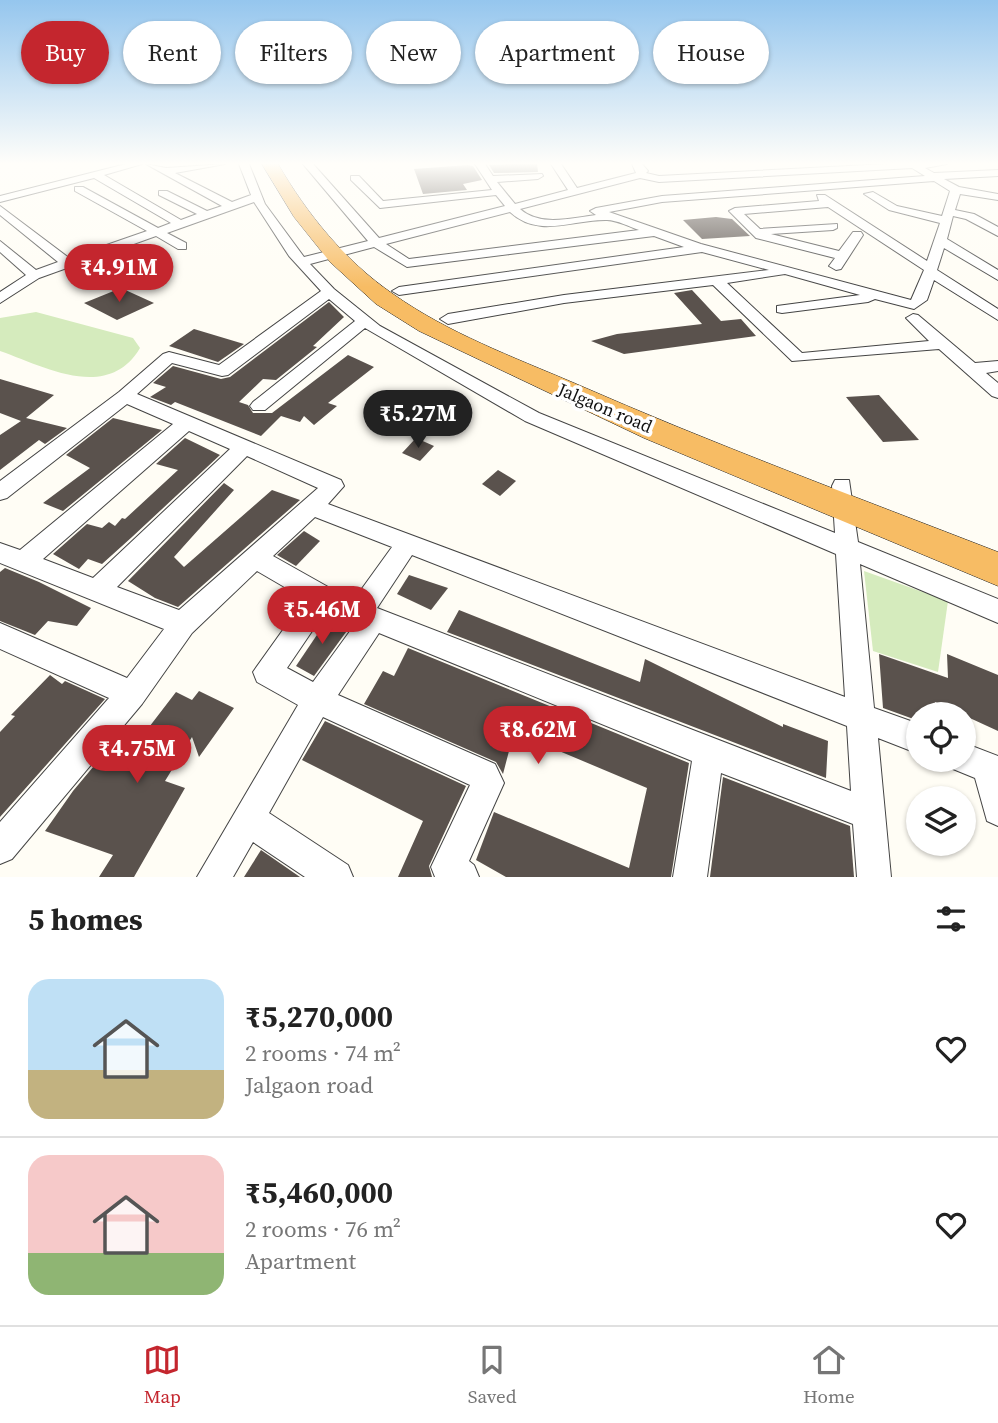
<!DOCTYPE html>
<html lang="en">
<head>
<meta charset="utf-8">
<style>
  :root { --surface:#fff; --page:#f2f2f2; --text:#222; --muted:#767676; --line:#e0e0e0; --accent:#c4262e }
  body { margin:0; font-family:"Source Serif 4",serif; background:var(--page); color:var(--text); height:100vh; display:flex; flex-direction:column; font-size:26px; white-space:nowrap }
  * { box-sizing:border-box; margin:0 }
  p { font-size:23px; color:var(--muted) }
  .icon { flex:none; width:38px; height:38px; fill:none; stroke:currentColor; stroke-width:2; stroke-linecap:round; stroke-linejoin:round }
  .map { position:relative; height:877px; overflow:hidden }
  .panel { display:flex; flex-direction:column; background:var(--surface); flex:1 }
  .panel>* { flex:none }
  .hud { position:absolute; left:21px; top:21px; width:957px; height:63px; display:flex; gap:14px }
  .fabs { position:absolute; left:906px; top:702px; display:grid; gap:14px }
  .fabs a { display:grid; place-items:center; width:70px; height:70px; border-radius:50%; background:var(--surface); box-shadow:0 2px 5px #0004; font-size:35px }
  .price { position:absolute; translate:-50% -60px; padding:0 16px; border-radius:24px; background:var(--accent); color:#fff; font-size:23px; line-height:46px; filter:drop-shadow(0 2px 4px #0008) }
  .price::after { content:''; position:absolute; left:50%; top:42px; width:21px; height:16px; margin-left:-10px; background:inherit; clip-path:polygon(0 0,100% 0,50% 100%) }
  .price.active { background:#222; color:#fff }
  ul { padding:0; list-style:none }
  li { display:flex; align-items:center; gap:21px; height:175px; padding:0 28px }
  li+li { border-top:2px solid var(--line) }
  li span { display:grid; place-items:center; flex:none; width:196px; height:140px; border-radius:21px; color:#555 }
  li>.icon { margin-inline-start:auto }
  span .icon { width:84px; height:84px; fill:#fffc; stroke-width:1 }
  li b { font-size:30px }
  h2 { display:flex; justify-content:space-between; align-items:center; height:84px; padding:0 28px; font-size:30px }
  .chip { padding:0 24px; border-radius:32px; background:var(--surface); box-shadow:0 2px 5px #0004; font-size:24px; line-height:63px }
  .chip.active { background:var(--accent); color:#fff }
  .menu { display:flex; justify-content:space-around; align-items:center; height:98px; border-top:2px solid var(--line); background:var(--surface); font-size:19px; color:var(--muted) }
  .menu a { display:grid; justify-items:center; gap:4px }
  .menu .active { color:var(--accent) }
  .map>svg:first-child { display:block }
  .green { fill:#d5ebbd }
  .building { fill:#5a524d }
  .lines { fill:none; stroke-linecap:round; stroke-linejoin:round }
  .minor-casing { stroke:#444; stroke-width:2 }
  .trunk-casing { stroke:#222; stroke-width:1 }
  .minor { fill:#fff; fill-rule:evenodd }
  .trunk { fill:#f7bc64; fill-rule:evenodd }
  .labels { text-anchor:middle; stroke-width:7; stroke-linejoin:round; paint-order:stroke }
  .street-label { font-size:18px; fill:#111; stroke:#fff }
</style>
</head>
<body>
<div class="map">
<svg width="998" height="877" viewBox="0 0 998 877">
  <rect width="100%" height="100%" fill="#fffdf5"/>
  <!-- green -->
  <g class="green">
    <path d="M36,312l97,26 7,10c-32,54 -95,19 -140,3v-33z"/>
    <path d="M864,571l84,30 -10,71 -65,-21z"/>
  </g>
  <!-- building -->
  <g class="building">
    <path d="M509,164h28l1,8 -44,1 -5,-8z"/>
    <path d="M468,165l5,1 9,14 -19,4 4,6 -44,4 -9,-25z"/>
    <path d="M716,217l16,2 18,17 -48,3 -19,-19z"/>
    <path d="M121,288l33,15 -37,17 -33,-17z"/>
    <path d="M692,290l29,31 20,-2 15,17 -132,18 -33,-13 26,-7 85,-10 -28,-31z"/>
    <path d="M329,302l15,15 -31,29 4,1 -41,33 -13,-1 -24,23 9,3 5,8h19l76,-58 26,12 -46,36 9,3 -23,19 -10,-9 -4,6 -19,-6 -20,20 -86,-34 -4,3 -21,-8 16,-10 -13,-4 20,-17 48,13 9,-2z"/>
    <path d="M194,329l50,15 -26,18 -49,-16z"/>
    <path d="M0,379l54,16 -28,23 41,10 -22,16 -6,-4 -39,30v-35l21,-14 -21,-8z"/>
    <path d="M879,395l40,45 -36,2 -37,-45z"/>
    <path d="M113,418l49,12 -99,81 -20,-8 47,-35 -24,-13z"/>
    <path d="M185,438l35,17 -88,82 -30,27 -14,-5 -9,10 -26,-15 34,-30 15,4 7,-6 6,4 7,-8 3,1 53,-49 -22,-6z"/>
    <path d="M416,438l18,8 -14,15 -18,-8z"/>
    <path d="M498,470l18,11 -16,15 -18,-12z"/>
    <path d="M224,483l10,7 -60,67 10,10 88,-77 28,10 -122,107 -23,-9 -27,-17z"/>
    <path d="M304,531l16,10 -24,25 -19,-11z"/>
    <path d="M5,568l34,14 52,26 -14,18 -29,-5 -13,14 -35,-14v-49z"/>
    <path d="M409,575l39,13 -17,22 -34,-16z"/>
    <path d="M459,610l181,72 5,-23 138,68v-3l45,17 -2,37 -379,-146z"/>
    <path d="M329,617l20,11 -35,48 -18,-10z"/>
    <path d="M408,648l281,115 -18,114h-165l-30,-17 18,-48 135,56 18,-80 -133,-56 -11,42 -7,-12 -132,-58 19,-33 11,5z"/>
    <path d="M879,654l69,24 -1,-24 51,21v56l-63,-29 1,12h-17v7l-36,-13z"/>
    <path d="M50,675l12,9 3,-3 40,18 -105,118v-85l15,-16 -4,-1z"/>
    <path d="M199,691l35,17 -35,49 -7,-20 -27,44 20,7 -51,89h-35l14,-22 -68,-24 28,-40 41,-49 19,6 43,-56 16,8z"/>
    <path d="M325,721l141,65 -37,80 3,11h-34l25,-56 -121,-61z"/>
    <path d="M723,777l127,49 4,51h-144z"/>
    <path d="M261,850l39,27h-56z"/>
  </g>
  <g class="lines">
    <defs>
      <g id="minor">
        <path d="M126,164h16l-38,11 77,45 16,-6 -38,-19v-4h8l40,20 15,-5 -76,-42 20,4 59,-4 -50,9 57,29 19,-7 -12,-31h10l16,40 39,53 64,-16 -65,-77h10l66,74 126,-32 -9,-11 -116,13 -29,-28v-4h8l24,25 109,-11 -17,-26h10l8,12 49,-2 1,2 -5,3 -41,3 18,22 53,-14 -17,-26h10l16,24 59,-15 -4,-9h10l6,7 -2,2 13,3 228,-12h60l-22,4 9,5 64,-3v6l-54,3 15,8 39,7v6l-38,-6 -5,16 19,4 24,13v9l-32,-17 -13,-3 -6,23 51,31v10l-54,-32 -7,22 61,39v11l-64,-40 -7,20 -13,9 -39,-10 -7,3 -86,11 -5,-1v-6l83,-11 -75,-21 -58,9 75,70 127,-12 -23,-23 7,-4 5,1 57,48 23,-2v10l-12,2 12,10v15l-6,-2 -53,-47 -147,12 -79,-76 -149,18 -116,21 -8,-5 8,-5 116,-19 205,-25 -67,-18 -303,43 -7,-4 7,-4 285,-40 -30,-11 -247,31 -33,-20 -64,17 24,25 46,37 159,87 296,120 -3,-47 3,-6h14l9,62 140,57v24l-138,-59 14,144 45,16v30l-41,-16 13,139h-34l-4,-53 -132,-51 -14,104h-34l19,-116 -313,-128 -41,62 157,69 9,19 -35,78 5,4 5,12h-44l-4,-10 39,-82 -147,-68 -54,96 79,52 5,12h-48l-52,-35 -20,35h-36l101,-172 -41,-23 -4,-10 52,-73 -48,-28 -65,62 -50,71 -130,155 -12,5v-42l109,-124 -109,-49v-26l127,55 37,-49 -164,-66v-20l20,7 153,-126 -46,-20 -120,94 -7,2v-19l119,-89 44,-38 6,-2 50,13 102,-74 -32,-35 -35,-54 -87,31 19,10v6h-8l-22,-13 -117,42 -39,25v-11l26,-17 -26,-23v-11l36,29 22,-8 -58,-47v-9l69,52 78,-27 -72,-40v-4h8l75,41 13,-5 -77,-45 -94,24v-6zM912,168l13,8 -263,20 -66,12 -6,3 6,4c-25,3 -55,12 -76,-6l120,-31 19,4zM934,181l16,10 -8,25 -45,-10 -24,-14 -9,2 25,16 51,13 -13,38 -102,-66h-8l2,6 -84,7 -6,3 27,27 79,20 -6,8 7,4 5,-1 22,-34 -2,-3h-8l-14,19 -68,-17 62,-4 4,-2v-4l-77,5 -16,-15 84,-7 96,63 -13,30 -210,-56 -92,-32 53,-10zM510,212c29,27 64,7 97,8 10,0 23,7 32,10l-230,29 -23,-15zM329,299l26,22 -102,81 -3,4 3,4h12l100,-82 160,93 311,133 9,143 -517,-193 16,-18 -3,-6 -204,-86 35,-31 50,13 6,-1zM189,431l41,18 -137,129 -50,-19zM247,456l71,32 -139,122 -62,-23zM315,517l77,30 -39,54 -80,-45zM412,555l435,171 4,65 -474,-183zM325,612l28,15 -40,55 -26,-14z"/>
        <path d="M964,743l34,13v70l-11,-5 -12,-43 -22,-9 -4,-9h15z"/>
      </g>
      <path id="trunk" d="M262,164h16c29,50 67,97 115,130 55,39 120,63 181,89 139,61 282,114 424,169v34l-354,-148 -225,-107 -43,-27 -46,-42 -36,-45z"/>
    </defs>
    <!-- minor casing -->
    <use href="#minor" class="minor-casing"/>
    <!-- trunk casing -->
    <use href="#trunk" class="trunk-casing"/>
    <!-- minor -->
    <use href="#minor" class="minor"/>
    <!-- trunk -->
    <use href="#trunk" class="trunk"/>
  </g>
  <!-- sky -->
  <linearGradient id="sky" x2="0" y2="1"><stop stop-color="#95c6ee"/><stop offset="0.57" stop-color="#fffefa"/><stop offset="1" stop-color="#fffefa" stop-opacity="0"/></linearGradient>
  <rect width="998" height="287" fill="url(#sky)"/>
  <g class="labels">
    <!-- street labels -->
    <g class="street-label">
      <text transform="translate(605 408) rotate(23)" y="6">Jalgaon road</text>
    </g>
  </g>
</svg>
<div class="fabs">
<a><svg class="icon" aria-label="locate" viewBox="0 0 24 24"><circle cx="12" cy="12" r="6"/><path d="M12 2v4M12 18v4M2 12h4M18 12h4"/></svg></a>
<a><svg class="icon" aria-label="layers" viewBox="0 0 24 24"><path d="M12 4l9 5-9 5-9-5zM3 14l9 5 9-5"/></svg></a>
</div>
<b class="price" style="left:119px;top:304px">₹4.91M</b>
<b class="price active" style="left:418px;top:450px">₹5.27M</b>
<b class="price" style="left:322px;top:646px">₹5.46M</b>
<b class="price" style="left:538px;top:766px">₹8.62M</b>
<b class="price" style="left:137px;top:785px">₹4.75M</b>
<div class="hud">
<a class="chip active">Buy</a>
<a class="chip">Rent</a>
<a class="chip">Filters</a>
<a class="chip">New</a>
<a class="chip">Apartment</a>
<a class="chip">House</a>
</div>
</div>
<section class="panel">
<h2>5 homes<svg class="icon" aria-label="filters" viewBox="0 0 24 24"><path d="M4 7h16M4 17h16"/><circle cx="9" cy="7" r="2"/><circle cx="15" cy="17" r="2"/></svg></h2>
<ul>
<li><span style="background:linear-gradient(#bfe0f5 65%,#c2b280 0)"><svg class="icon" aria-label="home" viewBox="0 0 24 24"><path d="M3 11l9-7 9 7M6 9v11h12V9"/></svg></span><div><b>₹5,270,000</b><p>2 rooms · 74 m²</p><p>Jalgaon road</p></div><svg class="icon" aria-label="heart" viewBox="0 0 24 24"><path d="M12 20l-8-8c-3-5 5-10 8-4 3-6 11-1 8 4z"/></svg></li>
<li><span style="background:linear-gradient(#f6c9c9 70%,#8fb573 0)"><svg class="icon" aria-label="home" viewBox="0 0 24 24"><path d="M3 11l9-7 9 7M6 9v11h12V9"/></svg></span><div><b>₹5,460,000</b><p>2 rooms · 76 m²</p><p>Apartment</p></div><svg class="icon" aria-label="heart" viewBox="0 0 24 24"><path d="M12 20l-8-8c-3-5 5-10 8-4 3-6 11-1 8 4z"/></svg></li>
</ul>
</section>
<nav class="menu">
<a class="active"><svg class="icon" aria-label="map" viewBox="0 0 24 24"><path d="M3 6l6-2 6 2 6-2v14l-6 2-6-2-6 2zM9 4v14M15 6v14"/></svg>Map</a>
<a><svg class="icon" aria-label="saved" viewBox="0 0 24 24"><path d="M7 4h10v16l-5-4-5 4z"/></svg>Saved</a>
<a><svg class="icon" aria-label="home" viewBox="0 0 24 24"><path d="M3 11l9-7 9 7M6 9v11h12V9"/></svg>Home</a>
</nav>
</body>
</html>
